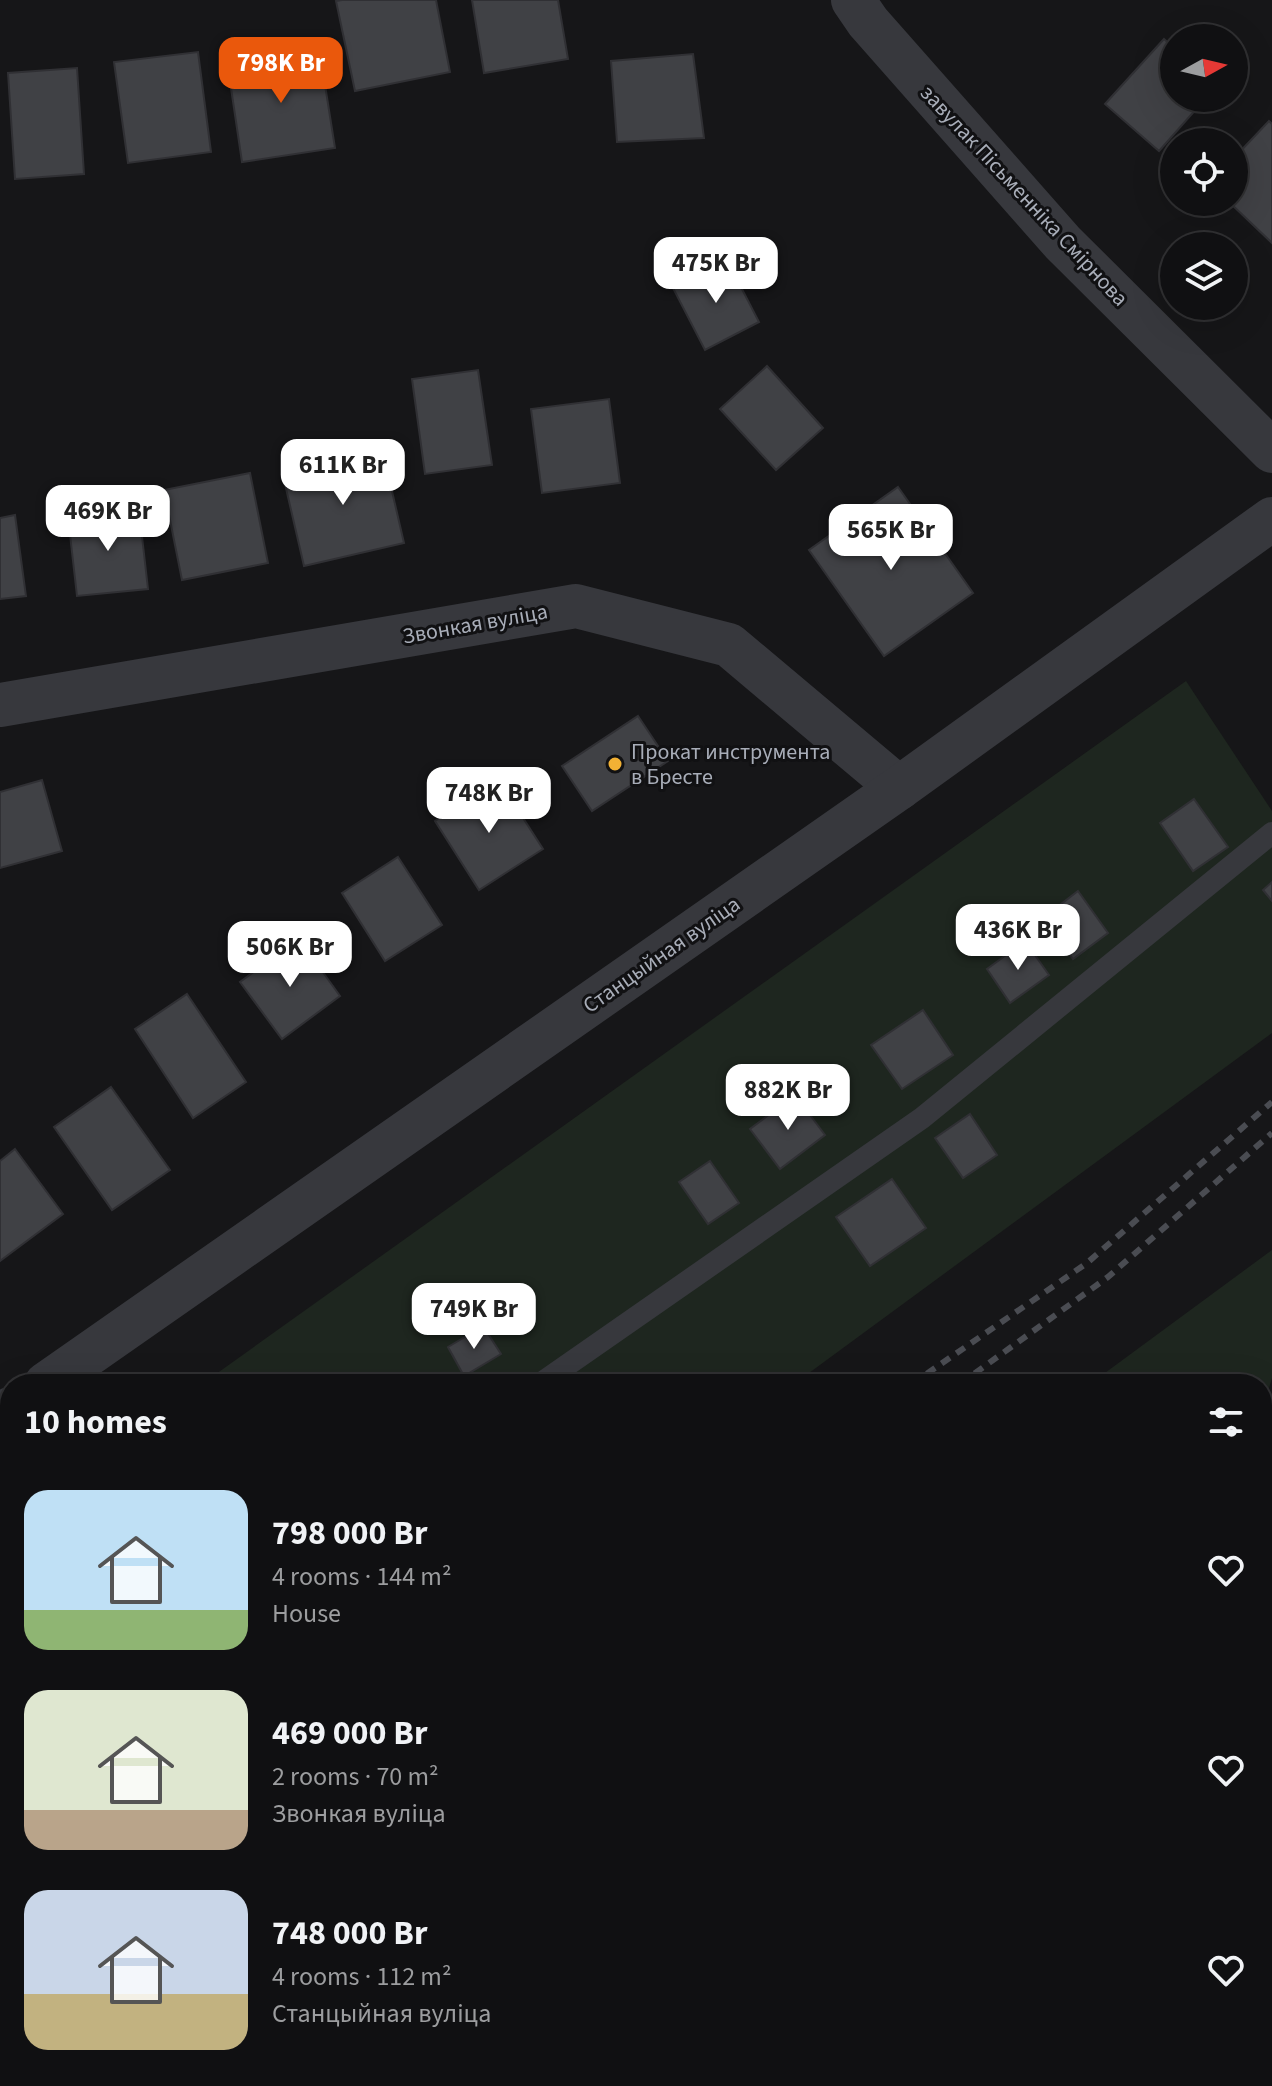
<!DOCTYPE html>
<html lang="en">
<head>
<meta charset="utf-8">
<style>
  :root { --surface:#101012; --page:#1e1e20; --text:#f1f3f6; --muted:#9c9d9f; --line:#303032; --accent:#ea580c }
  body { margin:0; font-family:"Source Sans 3",sans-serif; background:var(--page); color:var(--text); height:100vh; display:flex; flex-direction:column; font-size:30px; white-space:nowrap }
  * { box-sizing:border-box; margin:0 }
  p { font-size:26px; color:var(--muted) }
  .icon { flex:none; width:44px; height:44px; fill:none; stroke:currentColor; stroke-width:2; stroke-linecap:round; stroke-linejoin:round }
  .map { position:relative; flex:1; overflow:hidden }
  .sheet { position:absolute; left:0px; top:1374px; width:1272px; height:712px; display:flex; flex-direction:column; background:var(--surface); border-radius:32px 32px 0 0; box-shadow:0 8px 32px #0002,0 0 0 2px var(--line) }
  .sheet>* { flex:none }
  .needle { width:52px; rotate:82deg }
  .buttons { position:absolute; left:1160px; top:24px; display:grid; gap:16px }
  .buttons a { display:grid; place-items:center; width:88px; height:88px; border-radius:50%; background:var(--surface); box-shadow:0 8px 32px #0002,0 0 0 2px var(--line); font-size:40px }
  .price { position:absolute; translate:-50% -68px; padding:0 18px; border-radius:16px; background:#fff; color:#222; font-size:26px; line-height:52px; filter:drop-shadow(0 2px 4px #0008) }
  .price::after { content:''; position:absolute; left:50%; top:48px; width:24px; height:18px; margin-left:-12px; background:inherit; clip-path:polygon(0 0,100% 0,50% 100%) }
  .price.selected { background:var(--accent); color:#fff }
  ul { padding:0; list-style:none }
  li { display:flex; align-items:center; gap:24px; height:200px; padding:0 24px }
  li span { display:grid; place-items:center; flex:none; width:224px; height:160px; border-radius:24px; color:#555 }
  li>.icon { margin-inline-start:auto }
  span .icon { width:96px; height:96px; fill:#fffc; stroke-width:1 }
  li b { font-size:34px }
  h2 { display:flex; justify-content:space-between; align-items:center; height:96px; padding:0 24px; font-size:34px }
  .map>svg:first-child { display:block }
  .green { fill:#1e261f }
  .building { fill:#404145; stroke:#303034; stroke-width:2 }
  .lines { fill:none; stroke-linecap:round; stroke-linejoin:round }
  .service { stroke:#37383d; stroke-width:22 }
  .minor { stroke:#37383d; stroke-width:44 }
  .rail { stroke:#4a4c52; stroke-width:6; stroke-dasharray:10 8; stroke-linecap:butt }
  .poi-dot { fill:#f2b134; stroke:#111113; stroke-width:3 }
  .labels { text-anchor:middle; stroke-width:6; stroke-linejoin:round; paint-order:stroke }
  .street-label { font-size:22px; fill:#a8adb8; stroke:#111113 }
  .poi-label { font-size:22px; fill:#a8adb8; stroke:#111113; text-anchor:start }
</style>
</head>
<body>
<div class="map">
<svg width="1272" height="2086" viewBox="0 0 1272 2086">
  <rect width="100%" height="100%" fill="#161618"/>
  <!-- green -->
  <g class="green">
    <path d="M1186,681l86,130v222l-478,351h-592z"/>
    <path d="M1272,1250v128l-10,33v-27h-172z"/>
    <path d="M10,1521v419l-10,7v-419z"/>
    <path d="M1272,1951v135h-34l2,-10h22v-86z"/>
    <path d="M147,2076h935l-3,10h-945z"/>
  </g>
  <!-- building -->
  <g class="building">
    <path d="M342,0h94l14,72 -95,19 -19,-90z"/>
    <path d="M472,0h86l10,59 -84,14z"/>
    <path d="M1164,39l10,9v50h32l-47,53 -54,-47z"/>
    <path d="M319,47l16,101 -93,14 -15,-101z"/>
    <path d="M198,52l13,100 -83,11 -14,-101z"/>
    <path d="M693,54l11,84 -87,4 -6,-81z"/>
    <path d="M77,68l7,106 -69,5 -7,-106z"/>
    <path d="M1269,121l3,3v119l-43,-41h5v-44z"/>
    <path d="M727,260l32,62 -54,28 -32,-62z"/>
    <path d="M767,366l56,62 -47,42 -56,-61z"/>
    <path d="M478,370l14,95 -67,9 -13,-95z"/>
    <path d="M609,399l11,84 -78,10 -11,-84z"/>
    <path d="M382,448l22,95 -100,23 -22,-95z"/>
    <path d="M250,473l18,90 -86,17 -18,-90z"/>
    <path d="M898,487l75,106 -89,63 -75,-106z"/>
    <path d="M139,510l9,79 -71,7 -9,-79z"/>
    <path d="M15,515l11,81 -26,3v-81z"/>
    <path d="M638,716l30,45 -76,50 -30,-45z"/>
    <path d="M498,779l45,70 -64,41 -44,-69z"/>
    <path d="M42,780l20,71 -62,17v-76z"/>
    <path d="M1194,799l34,48 -35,24 -33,-48z"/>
    <path d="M398,857l44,68 -57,36 -43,-68z"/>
    <path d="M1272,882v19l-9,-11z"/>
    <path d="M1078,891l30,42 -35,26 -30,-41z"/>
    <path d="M299,939l41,57 -58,43 -42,-57z"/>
    <path d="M1025,941l24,34 -39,28 -23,-34z"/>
    <path d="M187,994l59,88 -53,36 -58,-89z"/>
    <path d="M923,1010l30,45 -51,34 -31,-44z"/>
    <path d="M111,1087l59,83 -58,40 -58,-83z"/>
    <path d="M795,1095l30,40 -45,34 -30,-40z"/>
    <path d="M970,1114l27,41 -34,23 -28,-40z"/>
    <path d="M15,1149l48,65 -63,47v-100z"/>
    <path d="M710,1161l29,42 -31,21 -29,-42z"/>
    <path d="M892,1179l34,49 -56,38 -34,-49z"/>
    <path d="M483,1326l18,28 -37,22 -16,-29z"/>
    <path d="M10,1664v49l-10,6v-48z"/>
    <path d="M10,1858v37l-10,-13v-17z"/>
  </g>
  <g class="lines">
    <!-- service -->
    <g class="service">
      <path d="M540,1384l382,-266 350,-285"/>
      <path d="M0,1761l10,-7"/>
    </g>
    <!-- minor -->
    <g class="minor">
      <path d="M853,0l15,22 195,221 209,208"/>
      <path d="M0,705l576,-99 153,39 170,143"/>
      <path d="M46,1384l853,-596 373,-269"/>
      <path d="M0,1416l10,-7"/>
    </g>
    <!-- rail -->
    <g class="rail">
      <path d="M912,1384l175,-121 185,-161"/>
      <path d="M960,1384l148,-107 164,-144"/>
      <path d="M1262,1725l10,-25"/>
      <path d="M0,2018l10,-7"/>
      <path d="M0,2050l10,-7"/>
      <path d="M1155,2086l2,-10"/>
    </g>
  </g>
  <!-- markers -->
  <circle class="poi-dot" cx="615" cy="764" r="8"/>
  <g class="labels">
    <!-- street labels -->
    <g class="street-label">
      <text transform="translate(1025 195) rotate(47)" y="8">завулак Пісьменніка Смірнова</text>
      <text transform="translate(475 623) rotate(-10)" y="8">Звонкая вуліца</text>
      <text transform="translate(661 954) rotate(-35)" y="8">Станцыйная вуліца</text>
    </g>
    <!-- poi labels -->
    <g class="poi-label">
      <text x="631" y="759">Прокат инструмента<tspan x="631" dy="25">в Бресте</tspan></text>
    </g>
  </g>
</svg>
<div class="buttons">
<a><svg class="needle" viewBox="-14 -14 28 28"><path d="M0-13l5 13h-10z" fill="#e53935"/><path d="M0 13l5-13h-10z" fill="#9c9d9f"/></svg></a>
<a><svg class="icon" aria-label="locate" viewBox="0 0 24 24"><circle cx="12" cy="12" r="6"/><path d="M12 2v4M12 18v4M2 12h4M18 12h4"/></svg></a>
<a><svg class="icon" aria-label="layers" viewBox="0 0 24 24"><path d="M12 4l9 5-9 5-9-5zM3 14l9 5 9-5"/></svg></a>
</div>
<b class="price selected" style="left:281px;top:105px">798K Br</b>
<b class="price" style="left:716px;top:305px">475K Br</b>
<b class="price" style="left:343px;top:507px">611K Br</b>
<b class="price" style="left:108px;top:553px">469K Br</b>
<b class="price" style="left:891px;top:572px">565K Br</b>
<b class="price" style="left:489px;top:835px">748K Br</b>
<b class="price" style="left:1018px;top:972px">436K Br</b>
<b class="price" style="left:290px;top:989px">506K Br</b>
<b class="price" style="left:788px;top:1132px">882K Br</b>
<b class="price" style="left:474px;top:1351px">749K Br</b>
<section class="sheet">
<h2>10 homes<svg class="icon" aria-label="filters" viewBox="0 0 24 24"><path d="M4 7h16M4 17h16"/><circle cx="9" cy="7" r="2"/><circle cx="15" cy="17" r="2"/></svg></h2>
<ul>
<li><span style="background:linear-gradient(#bfe0f5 75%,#8fb573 0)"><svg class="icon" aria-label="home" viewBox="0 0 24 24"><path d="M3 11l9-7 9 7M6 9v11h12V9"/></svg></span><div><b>798 000 Br</b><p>4 rooms · 144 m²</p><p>House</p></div><svg class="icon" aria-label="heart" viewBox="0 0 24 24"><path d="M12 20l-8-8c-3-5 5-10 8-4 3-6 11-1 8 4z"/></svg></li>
<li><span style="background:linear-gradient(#dfe7d0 75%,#b9a48a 0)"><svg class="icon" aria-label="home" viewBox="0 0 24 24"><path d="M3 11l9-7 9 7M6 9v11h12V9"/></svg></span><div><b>469 000 Br</b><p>2 rooms · 70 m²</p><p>Звонкая вуліца</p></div><svg class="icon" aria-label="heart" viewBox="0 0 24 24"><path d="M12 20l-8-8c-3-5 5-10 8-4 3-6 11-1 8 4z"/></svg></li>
<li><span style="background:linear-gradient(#c9d6e8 65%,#c2b280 0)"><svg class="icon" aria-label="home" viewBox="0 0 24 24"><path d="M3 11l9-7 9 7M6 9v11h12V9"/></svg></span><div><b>748 000 Br</b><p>4 rooms · 112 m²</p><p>Станцыйная вуліца</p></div><svg class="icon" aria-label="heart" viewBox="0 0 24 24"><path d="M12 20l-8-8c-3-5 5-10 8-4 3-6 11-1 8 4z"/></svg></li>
</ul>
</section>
</div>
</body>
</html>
